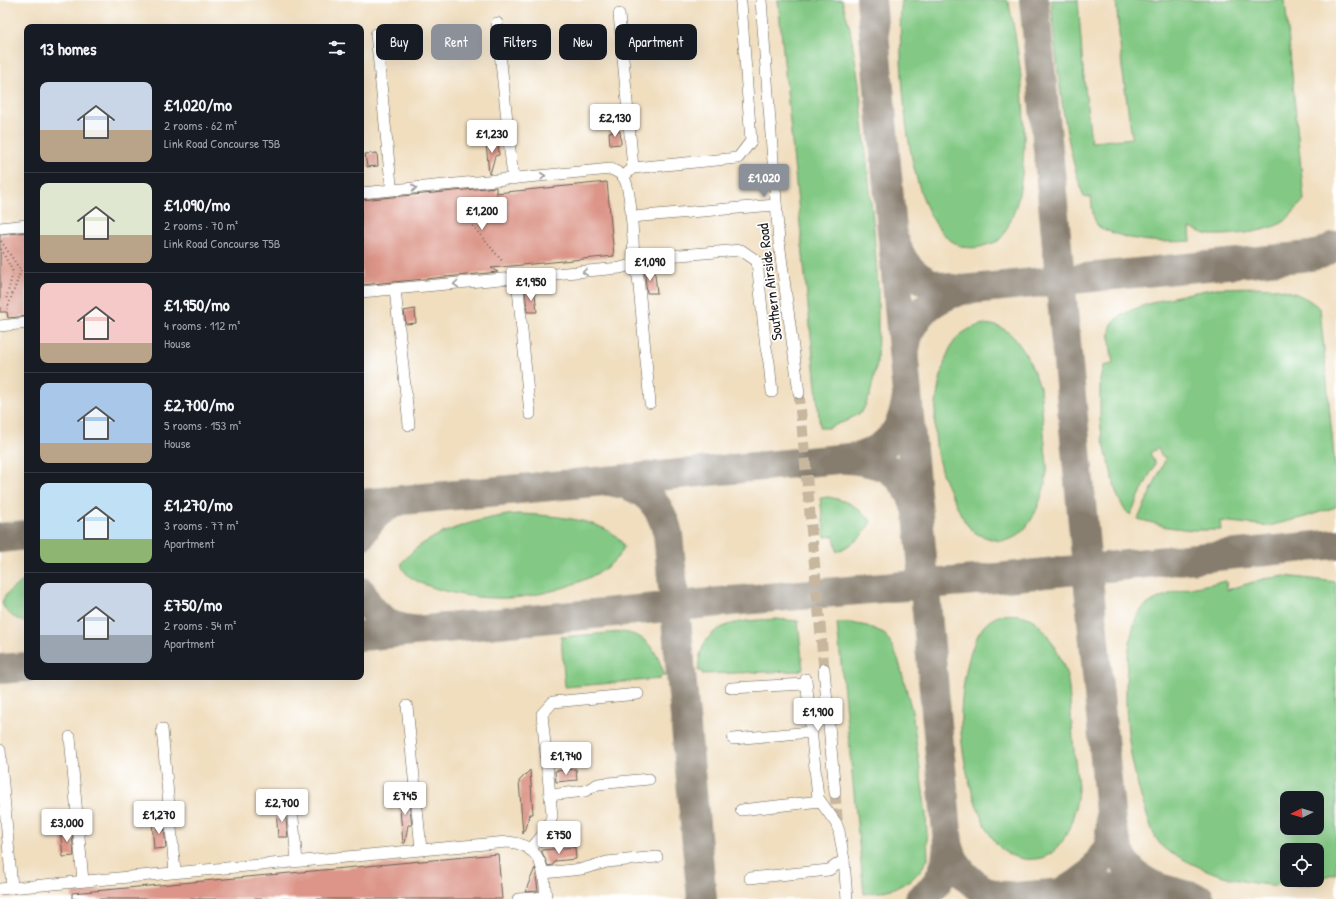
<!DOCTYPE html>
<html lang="en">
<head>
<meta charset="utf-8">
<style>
  :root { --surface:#171b24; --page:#242831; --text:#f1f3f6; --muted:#9ea1a6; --line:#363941; --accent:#8c9099 }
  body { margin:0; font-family:"Patrick Hand",sans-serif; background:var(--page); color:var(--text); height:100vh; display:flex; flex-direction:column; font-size:15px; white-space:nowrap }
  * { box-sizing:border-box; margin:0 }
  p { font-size:13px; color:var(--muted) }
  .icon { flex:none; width:22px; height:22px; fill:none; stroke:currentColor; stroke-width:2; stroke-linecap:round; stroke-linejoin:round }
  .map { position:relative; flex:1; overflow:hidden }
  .panel { position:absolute; left:24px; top:24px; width:340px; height:656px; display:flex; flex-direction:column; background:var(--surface); border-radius:8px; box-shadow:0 4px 16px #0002 }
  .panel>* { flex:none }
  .guide { position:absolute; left:376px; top:24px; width:380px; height:36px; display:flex; gap:8px }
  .needle { width:26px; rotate:265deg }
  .fabs { position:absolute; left:1280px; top:791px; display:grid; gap:8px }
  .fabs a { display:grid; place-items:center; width:44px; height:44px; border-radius:8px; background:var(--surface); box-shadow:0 4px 16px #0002; font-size:20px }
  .price { position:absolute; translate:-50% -34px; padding:0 9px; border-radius:4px; background:#fff; color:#222; font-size:13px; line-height:26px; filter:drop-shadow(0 1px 2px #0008) }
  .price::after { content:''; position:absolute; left:50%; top:24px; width:12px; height:9px; margin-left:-6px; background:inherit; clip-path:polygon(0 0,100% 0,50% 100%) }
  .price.active { background:var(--accent); color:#fff }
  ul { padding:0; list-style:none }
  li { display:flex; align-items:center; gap:12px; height:100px; padding:0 16px }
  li+li { border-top:1px solid var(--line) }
  li span { display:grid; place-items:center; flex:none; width:112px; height:80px; border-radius:8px; color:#555 }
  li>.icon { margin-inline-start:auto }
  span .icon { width:48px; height:48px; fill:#fffc; stroke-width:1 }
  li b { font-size:17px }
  h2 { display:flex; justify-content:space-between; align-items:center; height:48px; padding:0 16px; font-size:17px }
  .chip { padding:0 14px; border-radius:8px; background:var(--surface); box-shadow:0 4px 16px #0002; font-size:14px; line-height:36px }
  .chip.active { background:var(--accent); color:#fff }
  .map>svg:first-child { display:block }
  .green { fill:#83c985; stroke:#507250; fill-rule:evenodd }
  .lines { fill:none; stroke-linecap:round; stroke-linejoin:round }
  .taxiway { stroke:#867d6e; stroke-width:30 }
  .building { fill:#dc9588 }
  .minor-tunnel { stroke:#c6b79e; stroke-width:11; stroke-dasharray:11 5.5; stroke-linecap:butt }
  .minor-casing { stroke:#666055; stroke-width:12 }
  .path { stroke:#666055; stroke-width:2; stroke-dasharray:1 3; stroke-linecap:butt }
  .minor { stroke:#fff; stroke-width:11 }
  .oneway { stroke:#999 }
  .labels { text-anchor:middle; stroke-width:3.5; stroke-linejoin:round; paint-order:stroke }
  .street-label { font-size:15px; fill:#1c1c1c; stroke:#fff }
</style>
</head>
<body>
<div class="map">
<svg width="1336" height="899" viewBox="0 0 1336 899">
  <rect width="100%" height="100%" fill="#fff"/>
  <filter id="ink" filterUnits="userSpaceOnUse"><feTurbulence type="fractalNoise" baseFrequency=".025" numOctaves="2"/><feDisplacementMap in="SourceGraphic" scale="8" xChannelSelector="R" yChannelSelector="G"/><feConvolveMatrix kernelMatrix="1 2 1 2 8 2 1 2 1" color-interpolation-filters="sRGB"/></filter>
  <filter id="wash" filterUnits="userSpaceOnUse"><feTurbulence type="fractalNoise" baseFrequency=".012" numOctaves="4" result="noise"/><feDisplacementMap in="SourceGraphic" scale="16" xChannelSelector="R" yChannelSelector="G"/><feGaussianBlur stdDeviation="0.9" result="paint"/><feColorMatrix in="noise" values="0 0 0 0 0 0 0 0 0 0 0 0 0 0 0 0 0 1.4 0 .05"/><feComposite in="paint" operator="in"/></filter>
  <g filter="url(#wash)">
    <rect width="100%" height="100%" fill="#f0debf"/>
    <!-- green -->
    <g class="green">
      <path d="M778,0h64l8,29 9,54 15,147 4,59v42l-1,32 -7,32 -8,17 -16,9 -18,7h-8z"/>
      <path d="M902,0h105l2,4c10,46 16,93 15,140 -1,28 -3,57 -16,82 -2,4 -5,11 -8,13 -2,3 -7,4 -11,5 -14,6 -27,5 -39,-4 -40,-31 -47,-135 -49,-183 0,-19 -2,-38 1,-57z"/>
      <path d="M1051,0h27l5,69 8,73 41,-4 -10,-71 -6,-67h169l19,200c-6,6 -12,15 -19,21 -15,11 -56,15 -75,14 -7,-1 -14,-5 -20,-7l1,13c-28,2 -59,1 -85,-11 -3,-1 -6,-2 -8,-4 -6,-8 -6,-20 -7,-29h-7c-10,-26 -15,-53 -20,-81 -6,-38 -10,-77 -13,-116z"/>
      <path d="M1216,288c29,0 63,-5 89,10 5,2 10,7 15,10l16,170v29l-31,10 -36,9 -49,-5 1,9h-29l-25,-3 -29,-8 28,-61 -5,-2 -3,-8 -8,5 5,11 -25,51 -6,-6 -7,-14 -15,-58 -2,-16v-41l3,-14 10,-2c-1,-10 -6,-31 -1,-40 11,-19 83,-32 104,-36z"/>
      <path d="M984,324c6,1 11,1 16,3 20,9 33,41 40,60 2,19 3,38 5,57 0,9 3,19 2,27 -3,27 -20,80 -56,68 -6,-2 -14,-4 -19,-9 -7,-6 -12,-17 -16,-26 -6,-12 -13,-25 -16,-38 -8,-29 -6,-62 1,-90 7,-28 13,-45 43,-52z"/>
      <path d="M828,497c18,3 31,10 43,24 -10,19 -16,21 -34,31l-3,-16 -9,1 -5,-39z"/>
      <path d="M518,514c27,1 95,4 106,33 -13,32 -83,50 -115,51 -27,1 -58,-3 -83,-13 -8,-3 -21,-9 -24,-18 -2,-4 3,-8 5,-10 21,-25 79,-41 111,-43z"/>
      <path d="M1285,576l51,6v291l-19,6v-29h-30v30h25l1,4c-45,6 -92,-4 -132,-26 -6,-3 -16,-7 -20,-13 -8,-9 -12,-22 -15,-33 -19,-54 -25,-114 -16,-170 2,-10 4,-24 11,-32 16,-18 61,-24 85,-29l1,9 36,-11zM1287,798h30v30h-30z"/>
      <path d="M27,579v44c-10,-3 -22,-10 -25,-20 3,-11 15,-18 25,-24z"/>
      <path d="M1001,615c11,-1 23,-1 32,5 14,8 30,41 34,56 3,13 3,34 5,48 1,15 2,30 4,45 1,7 2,15 2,21 -2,23 -12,62 -37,68 -13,3 -27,1 -37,-7 -24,-19 -39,-78 -42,-108 -4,-29 2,-94 22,-117 5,-6 10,-8 17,-11z"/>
      <path d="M776,619l22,2 5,48 -5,2 -96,3v-3h-4c1,-6 1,-13 3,-19 9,-33 48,-31 75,-33z"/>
      <path d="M837,623h14l16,3 17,7 8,13 7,16 13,49 14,102 2,46 -8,12 -9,9 -13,7 -18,5 -16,2z"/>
      <path d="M621,632c27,2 36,20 44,44h-5v3l-95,8 -4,-50z"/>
    </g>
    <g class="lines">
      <!-- taxiway -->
      <g class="taxiway">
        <path d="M871,0l77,843c-1,25 -7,41 -28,56"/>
        <path d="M1034,0l77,823c7,34 16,52 48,65"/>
        <path d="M895,242c10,33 35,46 67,48l348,-34 10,-2 16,-8"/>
        <path d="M905,350c4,-34 26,-51 57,-60"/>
        <path d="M847,459c37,3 55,11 69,47"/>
        <path d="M614,482c31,4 47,23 54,52l34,365"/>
        <path d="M361,504l499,-47c28,-10 41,-25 46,-55"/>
        <path d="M361,535c10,-18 19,-26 38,-34"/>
        <path d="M0,538l27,-3"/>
        <path d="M361,592c9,21 28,36 51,38"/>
        <path d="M361,636l370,-35 256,-22 349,-35"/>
        <path d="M0,669l27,-2"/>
        <path d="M948,843c1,5 3,10 5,15 7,16 25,32 43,37 6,1 13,1 19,2"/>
        <path d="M1061,893l15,-8 16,-12 17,-27 2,-23"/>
        <path d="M995,899l146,-13 18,2 41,11"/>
      </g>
    </g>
    <g id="blocks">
      <!-- building -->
      <g class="building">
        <path d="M620,131l1,13 -11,1 -1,-13z"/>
        <path d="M498,142l1,13 -4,1 -5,18h-1l-3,-31z"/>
        <path d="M377,153l1,13 -11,1 -2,-13z"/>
        <path d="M607,182l7,74 -123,12 7,4 -137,13v-85l135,-13v6z"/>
        <path d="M27,232v84l-19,2 -1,-6h-7v-77z"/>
        <path d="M644,267l11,7 2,19h-10z"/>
        <path d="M525,288l10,6 2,18h-10z"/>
        <path d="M415,309l1,14 -10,1 -2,-13z"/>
        <path d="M576,769l1,11 -21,2 -1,-11z"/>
        <path d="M530,770l3,44h-3l-7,20 -4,-53z"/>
        <path d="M407,797l2,4 3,24h-4l-3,18h-2l-4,-45z"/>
        <path d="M276,809h7l2,3 3,25h-10z"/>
        <path d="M160,820l4,6 2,22 -12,1 -2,-28z"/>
        <path d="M60,829h8l4,5 2,22 -11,1z"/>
        <path d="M575,847l1,12 -21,2 -2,4 -5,1 -6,-14v-2z"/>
        <path d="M498,854l4,45h-430v-6z"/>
        <path d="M535,868l3,23 -13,1z"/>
      </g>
    </g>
  </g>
  <g filter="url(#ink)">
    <use href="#blocks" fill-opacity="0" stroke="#666055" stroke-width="1"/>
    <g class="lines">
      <!-- minor-tunnel -->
      <g class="minor-tunnel">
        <path d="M799,393l25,276"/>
        <path d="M835,793l3,36"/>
      </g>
      <defs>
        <g id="minor">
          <path d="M761,0l18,242 20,151"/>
          <path d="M619,14l14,154"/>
          <path d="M497,23l16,156"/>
          <path d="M376,34l15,150"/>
          <path d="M623,177l10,-9 105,-10 13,-17 -10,-138"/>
          <path d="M361,193l250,-24c4,2 10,4 13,9 8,13 9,65 10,82l-3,5 -11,3 -259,24"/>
          <path d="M631,217l145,-12"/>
          <path d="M0,228l27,-3"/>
          <path d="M634,260l9,-2 98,-8 16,11 9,87 3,14 3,30"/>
          <path d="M631,265l7,11 12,127"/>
          <path d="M517,278l13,136"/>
          <path d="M395,289l14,136"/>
          <path d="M0,326l27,-3"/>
          <path d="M824,669l11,124"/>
          <path d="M806,679l12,119 18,25 3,8 5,29 3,39"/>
          <path d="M731,688l75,-4"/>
          <path d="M407,706l14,143"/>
          <path d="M162,729l13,143"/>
          <path d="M70,737l13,144"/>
          <path d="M733,739l78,-7"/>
          <path d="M0,750l12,138"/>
          <path d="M550,795l35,-4 13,-7 51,-5"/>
          <path d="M291,797l6,64"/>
          <path d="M741,810l79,-9"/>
          <path d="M530,850c9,-11 19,-20 22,-34l-10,-102 11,-12 85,-8"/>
          <path d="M544,873l38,-4 25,-7 50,-5"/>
          <path d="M750,878l79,-8 15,-10"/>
          <path d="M0,889l507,-47c36,2 37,29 39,57"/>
          <path d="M518,899l28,-2"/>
        </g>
      </defs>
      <!-- minor casing -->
      <use href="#minor" class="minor-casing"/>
      <!-- path -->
      <g class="path">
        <path d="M497,195l-25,30 31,37"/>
        <path d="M1,241l20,30 -14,38"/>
        <path d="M1,249l12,23 -7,28"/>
      </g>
      <!-- minor -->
      <use href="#minor" class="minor"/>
    </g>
    <!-- one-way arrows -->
    <defs><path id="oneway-chevron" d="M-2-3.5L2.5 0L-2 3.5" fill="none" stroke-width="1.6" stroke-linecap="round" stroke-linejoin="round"/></defs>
    <g class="oneway">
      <use href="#oneway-chevron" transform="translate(543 176) rotate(-6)"/>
      <use href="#oneway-chevron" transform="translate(414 188) rotate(-5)"/>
      <use href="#oneway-chevron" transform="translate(585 272) rotate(175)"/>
      <use href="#oneway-chevron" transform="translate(456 284) rotate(175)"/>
    </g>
  </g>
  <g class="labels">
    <!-- street labels -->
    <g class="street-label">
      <text transform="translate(770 282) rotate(-97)" y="5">Southern Airside Road</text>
    </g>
  </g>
</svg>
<div class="fabs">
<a><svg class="needle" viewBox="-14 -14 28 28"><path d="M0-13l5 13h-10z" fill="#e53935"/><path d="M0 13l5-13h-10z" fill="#9ea1a6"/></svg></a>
<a><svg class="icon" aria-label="locate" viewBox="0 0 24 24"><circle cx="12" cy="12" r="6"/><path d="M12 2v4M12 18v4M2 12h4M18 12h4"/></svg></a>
</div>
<b class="price" style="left:615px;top:138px">£2,130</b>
<b class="price" style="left:492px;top:154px">£1,230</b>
<b class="price active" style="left:764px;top:198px">£1,020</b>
<b class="price" style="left:482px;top:231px">£1,200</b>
<b class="price" style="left:650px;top:282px">£1,090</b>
<b class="price" style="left:531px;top:302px">£1,950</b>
<b class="price" style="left:818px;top:732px">£1,900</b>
<b class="price" style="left:566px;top:776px">£1,740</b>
<b class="price" style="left:405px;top:816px">£745</b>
<b class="price" style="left:282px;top:823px">£2,700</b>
<b class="price" style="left:159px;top:835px">£1,270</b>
<b class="price" style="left:67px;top:843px">£3,000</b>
<b class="price" style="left:559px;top:855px">£750</b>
<div class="guide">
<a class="chip">Buy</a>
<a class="chip active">Rent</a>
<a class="chip">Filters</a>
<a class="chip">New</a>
<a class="chip">Apartment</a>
</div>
<section class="panel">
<h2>13 homes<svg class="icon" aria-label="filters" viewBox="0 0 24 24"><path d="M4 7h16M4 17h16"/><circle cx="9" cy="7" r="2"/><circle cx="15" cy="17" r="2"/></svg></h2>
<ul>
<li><span style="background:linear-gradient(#c9d6e8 60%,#b9a48a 0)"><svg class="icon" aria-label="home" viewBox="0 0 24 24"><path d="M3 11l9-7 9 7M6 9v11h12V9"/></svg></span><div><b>£1,020/mo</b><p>2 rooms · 62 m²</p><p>Link Road Concourse T5B</p></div></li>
<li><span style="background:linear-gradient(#dfe7d0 65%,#b9a48a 0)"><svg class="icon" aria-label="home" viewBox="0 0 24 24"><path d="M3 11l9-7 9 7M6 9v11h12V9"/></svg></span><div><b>£1,090/mo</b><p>2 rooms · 70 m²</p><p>Link Road Concourse T5B</p></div></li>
<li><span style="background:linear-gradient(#f6c9c9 75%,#b9a48a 0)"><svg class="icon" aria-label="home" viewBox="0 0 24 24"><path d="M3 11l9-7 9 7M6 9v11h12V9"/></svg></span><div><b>£1,950/mo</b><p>4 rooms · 112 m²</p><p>House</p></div></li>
<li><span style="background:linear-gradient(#a9c7e8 75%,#b9a48a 0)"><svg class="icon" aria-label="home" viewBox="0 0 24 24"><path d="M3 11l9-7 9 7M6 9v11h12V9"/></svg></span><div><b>£2,700/mo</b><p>5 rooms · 153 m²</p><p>House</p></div></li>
<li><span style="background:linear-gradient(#bfe0f5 70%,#8fb573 0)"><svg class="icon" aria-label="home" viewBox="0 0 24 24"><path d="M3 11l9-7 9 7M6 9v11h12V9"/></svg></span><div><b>£1,270/mo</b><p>3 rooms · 77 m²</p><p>Apartment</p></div></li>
<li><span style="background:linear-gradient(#c9d6e8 65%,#9aa5b1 0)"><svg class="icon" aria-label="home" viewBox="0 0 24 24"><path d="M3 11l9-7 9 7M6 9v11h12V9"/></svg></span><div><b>£750/mo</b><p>2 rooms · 54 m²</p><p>Apartment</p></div></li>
</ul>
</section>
</div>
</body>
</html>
